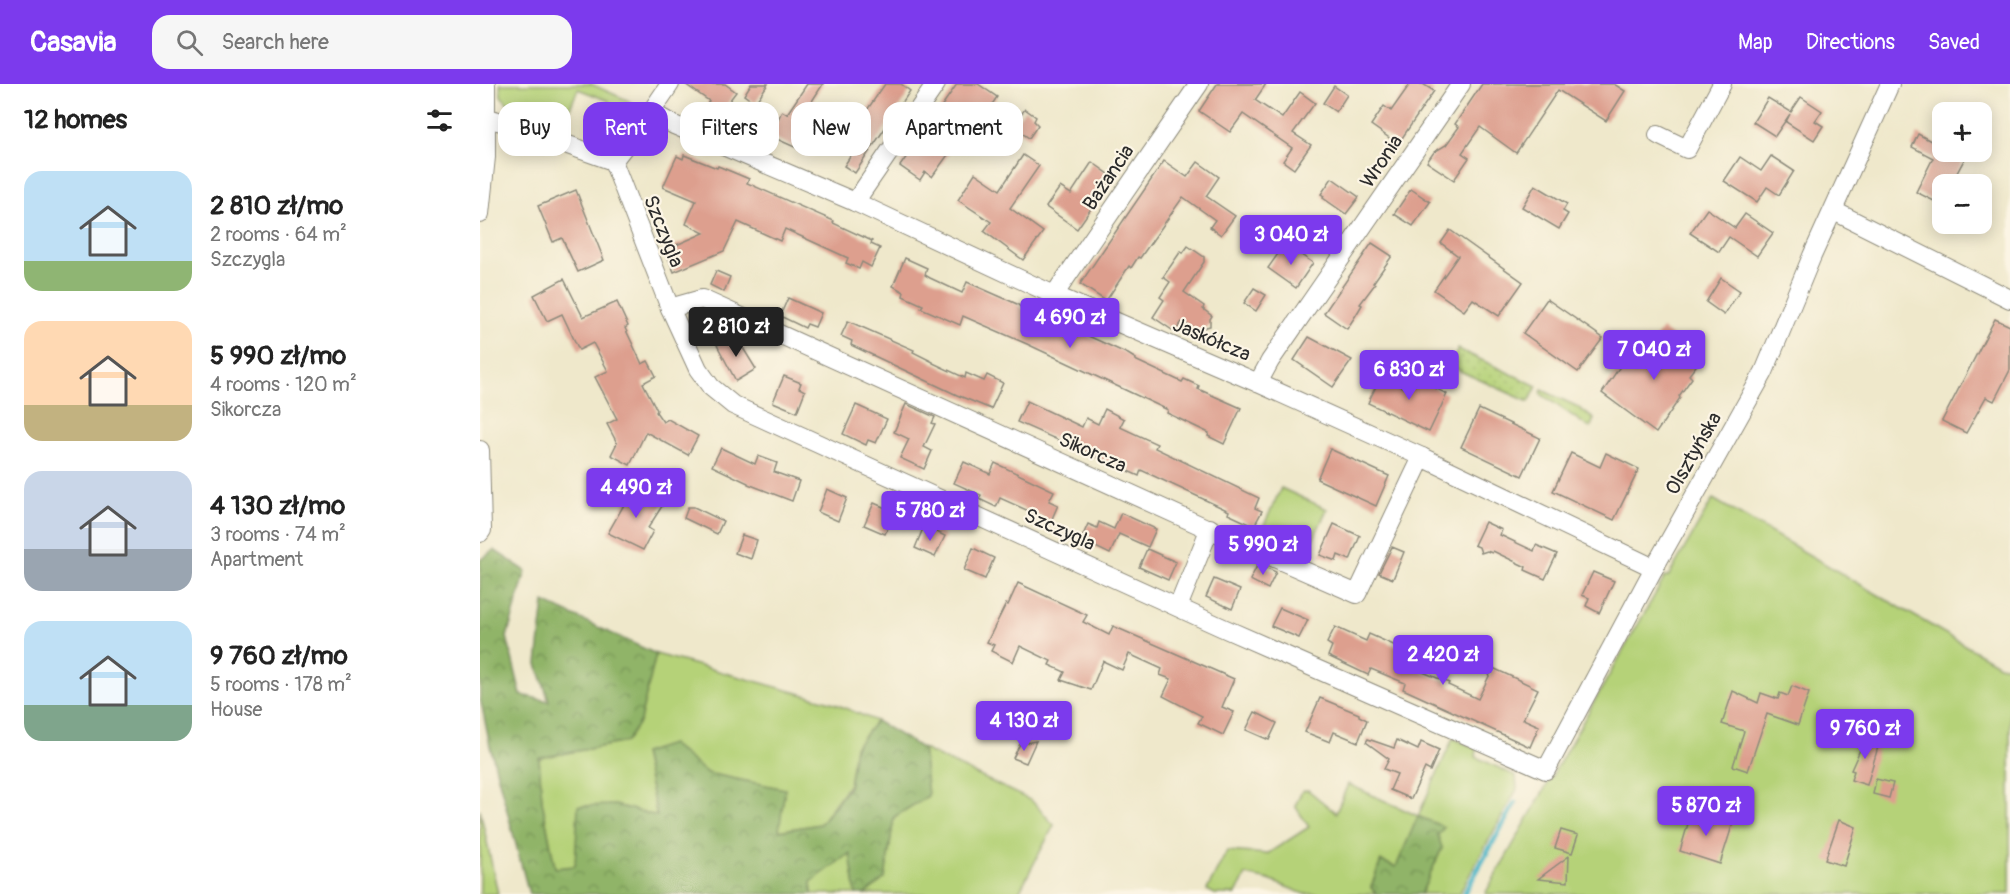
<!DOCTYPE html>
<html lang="en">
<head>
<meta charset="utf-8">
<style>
  :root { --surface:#fff; --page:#f6f6f6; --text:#222; --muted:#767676; --accent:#7c3aed }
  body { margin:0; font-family:Pangolin,sans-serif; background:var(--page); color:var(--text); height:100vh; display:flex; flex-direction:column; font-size:22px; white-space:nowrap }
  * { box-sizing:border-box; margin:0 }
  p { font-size:20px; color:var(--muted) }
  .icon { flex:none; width:33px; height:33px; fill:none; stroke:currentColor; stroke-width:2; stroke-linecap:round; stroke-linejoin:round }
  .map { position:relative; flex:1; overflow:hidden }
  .drawer { display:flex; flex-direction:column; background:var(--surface); width:480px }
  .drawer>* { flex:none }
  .hud { position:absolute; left:18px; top:18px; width:570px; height:54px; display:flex; gap:12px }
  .tools { position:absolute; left:1452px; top:18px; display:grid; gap:12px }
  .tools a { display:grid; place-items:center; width:60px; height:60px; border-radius:12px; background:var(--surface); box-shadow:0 3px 15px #0003; font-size:30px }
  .price { position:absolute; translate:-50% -51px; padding:0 14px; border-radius:6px; background:var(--accent); color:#fff; font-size:20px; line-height:39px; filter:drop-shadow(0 2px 3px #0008) }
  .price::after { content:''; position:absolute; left:50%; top:36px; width:18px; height:14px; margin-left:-9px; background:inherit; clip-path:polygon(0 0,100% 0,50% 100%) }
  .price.on { background:#222; color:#fff }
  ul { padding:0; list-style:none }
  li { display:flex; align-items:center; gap:18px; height:150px; padding:0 24px }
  li span { display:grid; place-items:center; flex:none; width:168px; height:120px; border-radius:18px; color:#555 }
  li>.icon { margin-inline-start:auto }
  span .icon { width:72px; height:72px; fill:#fffc; stroke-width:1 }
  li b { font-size:26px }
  h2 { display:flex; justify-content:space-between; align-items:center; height:72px; padding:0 24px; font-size:26px }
  .chip { padding:0 21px; border-radius:18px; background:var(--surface); box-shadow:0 3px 15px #0003; font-size:21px; line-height:54px }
  .chip.on { background:var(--accent); color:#fff }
  header { display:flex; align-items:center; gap:36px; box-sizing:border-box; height:84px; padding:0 30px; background:var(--accent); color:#fff }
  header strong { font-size:28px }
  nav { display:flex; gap:33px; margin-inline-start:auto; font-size:21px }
  .search { width:420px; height:54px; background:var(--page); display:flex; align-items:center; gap:15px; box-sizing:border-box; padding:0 21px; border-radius:18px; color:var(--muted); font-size:22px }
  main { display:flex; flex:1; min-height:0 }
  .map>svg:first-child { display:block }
  .green { fill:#b5d278; stroke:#707e52; stroke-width:1.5 }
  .forest { fill:url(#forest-crowns); stroke:#5e704a; stroke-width:1.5 }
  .park { fill:url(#park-dots); stroke:#707e52; stroke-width:1.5 }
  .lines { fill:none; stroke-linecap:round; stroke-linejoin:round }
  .stream { stroke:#4ab5c7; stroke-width:5 }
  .building { fill:#dd9f8e }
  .minor-casing { stroke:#8d8a7b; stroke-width:20 }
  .minor { stroke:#fff; stroke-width:18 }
  .labels { text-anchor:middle; stroke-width:4.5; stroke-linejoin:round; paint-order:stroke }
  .street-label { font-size:20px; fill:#2b2b2b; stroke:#fcf5e5 }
</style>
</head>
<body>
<header>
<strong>Casavia</strong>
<div class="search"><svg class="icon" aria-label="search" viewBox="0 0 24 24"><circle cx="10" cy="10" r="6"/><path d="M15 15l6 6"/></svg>Search here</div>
<nav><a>Map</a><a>Directions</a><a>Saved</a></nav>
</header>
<main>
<section class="drawer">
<h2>12 homes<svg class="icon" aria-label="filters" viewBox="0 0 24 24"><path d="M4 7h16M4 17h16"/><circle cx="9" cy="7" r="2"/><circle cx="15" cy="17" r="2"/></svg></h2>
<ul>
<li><span style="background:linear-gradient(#bfe0f5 75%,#8fb573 0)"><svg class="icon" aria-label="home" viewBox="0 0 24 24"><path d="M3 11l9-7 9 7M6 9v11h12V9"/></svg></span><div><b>2 810 zł/mo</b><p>2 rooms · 64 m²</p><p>Szczygla</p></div></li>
<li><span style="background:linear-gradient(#ffd9b3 70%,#c2b280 0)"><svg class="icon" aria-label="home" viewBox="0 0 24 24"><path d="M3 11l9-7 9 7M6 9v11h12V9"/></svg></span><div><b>5 990 zł/mo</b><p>4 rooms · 120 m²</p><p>Sikorcza</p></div></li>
<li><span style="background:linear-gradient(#c9d6e8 65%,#9aa5b1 0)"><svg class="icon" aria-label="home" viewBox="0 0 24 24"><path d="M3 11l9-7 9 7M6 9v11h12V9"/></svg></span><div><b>4 130 zł/mo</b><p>3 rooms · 74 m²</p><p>Apartment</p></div></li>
<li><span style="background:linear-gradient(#bfe0f5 70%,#7fa58c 0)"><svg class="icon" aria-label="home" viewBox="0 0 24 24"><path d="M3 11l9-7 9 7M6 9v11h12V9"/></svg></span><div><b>9 760 zł/mo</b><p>5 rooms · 178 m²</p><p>House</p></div></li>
</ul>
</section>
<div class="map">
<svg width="1530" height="810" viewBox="0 0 1530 810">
  <defs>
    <pattern id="forest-crowns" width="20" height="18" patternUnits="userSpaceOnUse" patternTransform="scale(1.5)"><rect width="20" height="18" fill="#90b468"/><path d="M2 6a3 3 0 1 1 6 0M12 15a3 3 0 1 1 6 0" fill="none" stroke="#769356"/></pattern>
    <pattern id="park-dots" width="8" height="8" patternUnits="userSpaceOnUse" patternTransform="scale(1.5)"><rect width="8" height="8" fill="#b5d278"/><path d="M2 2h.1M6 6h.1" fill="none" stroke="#9cb468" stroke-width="1.8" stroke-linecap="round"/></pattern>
  </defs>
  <rect width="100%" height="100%" fill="#fcf5e5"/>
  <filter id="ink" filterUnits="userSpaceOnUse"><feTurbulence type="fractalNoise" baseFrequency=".0167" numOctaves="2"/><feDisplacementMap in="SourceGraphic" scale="12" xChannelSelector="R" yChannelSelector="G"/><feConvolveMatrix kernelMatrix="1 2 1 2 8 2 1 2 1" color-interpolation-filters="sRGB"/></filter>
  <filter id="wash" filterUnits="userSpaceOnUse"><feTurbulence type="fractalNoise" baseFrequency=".008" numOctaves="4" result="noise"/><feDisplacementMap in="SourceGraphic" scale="24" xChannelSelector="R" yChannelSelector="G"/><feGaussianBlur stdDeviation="1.35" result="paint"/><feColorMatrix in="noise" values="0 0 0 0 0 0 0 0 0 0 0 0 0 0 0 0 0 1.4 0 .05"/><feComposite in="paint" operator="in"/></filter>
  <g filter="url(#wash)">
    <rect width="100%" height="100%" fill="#efe8cb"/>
    <!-- green -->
    <g class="green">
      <path d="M20,0h91l38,17 7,6c-10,13 -28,49 -46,31l19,-37 -31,-12 -16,38 -49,-18 -12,-13z"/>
      <path d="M1062,306l34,16 18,13 -4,9 -49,-34z"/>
      <path d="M801,404l46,21 -23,51 -47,-20z"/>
      <path d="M1233,415l286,166 11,2v227h-525l180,-317h3z"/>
      <path d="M176,570l175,48 45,19 -21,26 -6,37 -29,40 -42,7 7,-42 -78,-16 -36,-29 -28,10 14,62 -42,-11 -40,62 -20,1 -13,-67 -3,-43 87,-16 14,-22z"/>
      <path d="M973,654l24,11 -1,8 40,19 1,13 -58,105h-38l21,-46 -46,19 -15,-6 -10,26 5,7h-72l-35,-14 -23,-5 -10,19h-21l-8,-4 20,-39 40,3 42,-27 -14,-21 7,-15 6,-1 28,23 12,-29 70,32z"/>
      <path d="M443,665l109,52 22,24 -36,69h-153l20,-16 9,-61 34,-22z"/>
      <path d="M0,725l18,85h-18z"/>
      <path d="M370,768l6,42h-44l-1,-12z"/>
    </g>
    <!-- forest -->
    <g class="forest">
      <path d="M14,466l32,21 -19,66 14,58 28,6 -12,-37 7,-62 112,52 -16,67 -14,21 -87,16 3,43 13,67 20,-2 3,-60 37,-1 42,11 -14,-63 28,-9 36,29 78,16 -6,42 41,-7 29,-37 6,-40 21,-26 47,28 5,47 -34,21 -9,61 -20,16h-9l-6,-41 -39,29 1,12h-283l-39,-148 -10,-49v-137z"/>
      <path d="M938,732l26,11 -6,8 4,13 -21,46h-45l-5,-7 10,-26 15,6z"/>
    </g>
    <!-- park -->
    <path class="park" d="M978,265l79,37 -8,16 -69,-31 -9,-7z"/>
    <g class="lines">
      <!-- stream -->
      <path class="stream" d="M984,810l51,-91"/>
    </g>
    <g id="blocks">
      <!-- building -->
      <g class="building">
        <path d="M205,0h40l11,8 -16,21 -13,-9 2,-3z"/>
        <path d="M271,0h17l-13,19 -11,-8z"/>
        <path d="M327,0h16l-16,25 25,14 -10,18 -15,-9 -8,17 -29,-13 12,-25 5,3z"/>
        <path d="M405,0h16l9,7 -55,82 -11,-7 17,-26 -10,-7z"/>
        <path d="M477,0h21l19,13 -8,12 -5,-4 -18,24 6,4 -11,17 -6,-5 -23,32 -7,-5 -5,8 -20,-14z"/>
        <path d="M737,0h49l-11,16 27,18 18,-26 15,11 -22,30 18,12 -17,24 -11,-8 9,-13 -49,-34 -13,18 -31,-21z"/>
        <path d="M930,0h13l11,7 -36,53 -27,-19 13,-19 7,5z"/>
        <path d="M1002,0h132l11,7 -19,30 -48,-31 -42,63 -36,-26 -18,26 7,5 -15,22 -27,-18 7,-10 12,-7 13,-18 -4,-3z"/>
        <path d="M854,2l13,9 -11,17 -13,-9z"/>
        <path d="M1321,13l21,14 -7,10 8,5 -9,14 -28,-18 4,-8 -15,22 -22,-14 15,-24 23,14z"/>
        <path d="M545,25l11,8 -2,4 4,4 -9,13 -17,-12z"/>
        <path d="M1438,50l24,13v5h15l9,4 -15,28h-9v21l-26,-13 17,-34 -21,-11z"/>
        <path d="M204,71l33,13 1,-2 31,13 -2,4 87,38 -1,2 39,18 -1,3 9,4 -9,19 -9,-5 -3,7 -13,-6 2,-5 -63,-29 -5,12 -42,-19 -14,29 -50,21 -9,-22 39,-17 -18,-9 10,-23 -33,-14 14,-31 6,3z"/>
        <path d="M543,71l16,11 -29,42 33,24 -20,28 -39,-29 7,-9 -33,-22 17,-27 25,17z"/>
        <path d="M1291,72l23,15 -15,24 -12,-8 -10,15 -33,-21 16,-24 21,14z"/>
        <path d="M684,77l23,16 11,-15 21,15 -13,19 29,20 -14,19 -11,-8 5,-7 -32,-23 -43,61 -2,-1 -7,11 -2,-2 -23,35 -26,-17z"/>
        <path d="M612,78l21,15 -36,52 -31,-22 14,-20 11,7z"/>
        <path d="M852,94l27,19 -13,17 -23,-16 1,-2 -3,-2z"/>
        <path d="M1055,101l32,19 -4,7 5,3 -9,15 -37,-22z"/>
        <path d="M931,105l19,13 -17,24 -19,-12z"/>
        <path d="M96,106l28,70 -26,12 -16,-34 -9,4 -15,-36z"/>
        <path d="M1227,125l28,19 10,-14 28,19 -16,23 -28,-19 -10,15 -29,-19z"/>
        <path d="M970,146l73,52 -24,34 -26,-17 -9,12 -30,-21 24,-34 -17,-13z"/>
        <path d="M892,159l20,13 -19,27 2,1 -15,20 2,1 -6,10 -9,14 -23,-16z"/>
        <path d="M805,160l28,19 -17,25 -28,-20z"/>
        <path d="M708,162l16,11v5l-20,30 20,14 -1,3 9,7 -2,3v7l-7,2 -2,4 -19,-10 -7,10 -22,-15 11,-17 -4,-3 10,-15 -7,-5 18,-26 2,2z"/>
        <path d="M425,174l22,10 -2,7 5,3 32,15 5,-11 50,22 7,6 27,13 2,-3 75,34 8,5 -1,1 47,22 2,-3 15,7 -1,3 43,19 -17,36 -16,-8 1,-3 -42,-20 1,-3 -141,-66 -64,-28 -3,9 -39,-17 2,-3 -20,-9 1,-4 -11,-6z"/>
        <path d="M236,187l14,6 -6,15 -14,-7z"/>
        <path d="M1241,194l19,13 -16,24 -18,-13z"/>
        <path d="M84,195l19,38 34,-15 11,24 -3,2 17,36 6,-3 8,15 -13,7 14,27 -1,2 7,10 5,-3 30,17 -10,19 -42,-23 -16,33 -19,-10 6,-12 -10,-19 10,-5 -22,-42 13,-6 -15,-28 -14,7 -17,-36 -15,7 -13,-26z"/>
        <path d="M774,204l12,7 -10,16 -12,-8z"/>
        <path d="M308,214l33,15 -6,14 -8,-3 -2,4 -25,-12z"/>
        <path d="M1067,215l56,39 -25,34 -55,-39z"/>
        <path d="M1515,235l15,7v44l-16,31 -8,-4 -20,36 -24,-12z"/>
        <path d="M368,237l66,29 -1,2 20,10v1l32,15 1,-5 18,8 3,-6 16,8 -12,26 -34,-14 -106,-50 1,-4 -11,-5z"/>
        <path d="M1182,245l40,29 -13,17 3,3 -13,18 1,2 -24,35 -54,-40 23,-34 11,7z"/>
        <path d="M255,251l21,34 -20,12 -19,-36z"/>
        <path d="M829,253l43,23 -19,27 -39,-27z"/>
        <path d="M304,292l17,7 -2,5 6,3 -8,21 -24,-10z"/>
        <path d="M901,292l23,12 7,-12 36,18 -18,38 -61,-29z"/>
        <path d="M547,317l55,26 4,-9 12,6 7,-15 19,10 -4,8 37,17 -2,4 104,50 -4,10 7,3 -8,15 -26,-12 1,-3 -88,-41 -2,6 -122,-54z"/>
        <path d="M426,320l29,13 -3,6 3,1 -11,23 8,4 -8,18 -24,-11 9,-19 -15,-7z"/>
        <path d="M376,321l31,14 -11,24 -8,-3 -2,5 -23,-11z"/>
        <path d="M999,325l61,29 -18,38 -61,-29z"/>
        <path d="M241,364l34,16 3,-8 19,7 -3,9 25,9 -7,20 -44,-17v-1l-36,-17z"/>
        <path d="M850,365l59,27 -13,30 -59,-27z"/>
        <path d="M1091,369l29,14 6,-14 33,16 -25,51 -61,-29z"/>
        <path d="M484,378l26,12 5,-11 59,28 -5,10 9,4 -7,16 -51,-23 -4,9 -17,-8 2,-4 -27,-12z"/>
        <path d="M154,403l30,16 -16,25 5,3 -10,19 -35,-17z"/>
        <path d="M347,405l20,9 -9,23 -20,-9z"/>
        <path d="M394,419l21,9 -10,22 -21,-9z"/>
        <path d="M208,423h6l29,14 -6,13 -33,-16z"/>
        <path d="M641,429l35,16 -8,18 -29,-13 -9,20 -29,-14 7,-16 9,4 2,-6 15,7z"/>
        <path d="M1005,438l17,8 -2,5 34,16 2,-6 21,9 -12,25 -20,-9 1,-3 -33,-16 -1,2 -5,-2 -6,2 -2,-6 -5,-2z"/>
        <path d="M854,440l26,12 -10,24 -12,-5 -2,6 -16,-6z"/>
        <path d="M444,442l21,10 -10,21 -20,-9z"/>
        <path d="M262,451l15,5 -6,19 -16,-6z"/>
        <path d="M912,463l12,5 -11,27 -14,-6z"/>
        <path d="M493,464l21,10 -9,21 -21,-9z"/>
        <path d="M667,465l29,13 -8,18 -29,-13z"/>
        <path d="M778,480l18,8 -8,17 -18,-9z"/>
        <path d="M1113,488l21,9 -15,32 -13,-7 3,-8 -7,-3z"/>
        <path d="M734,495l26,11 -8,19 -26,-12z"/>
        <path d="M538,499l69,32 -4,7 26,13 4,-9 121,53 -12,28 12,5 -11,23 -25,-12 4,-7 -39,-20 8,-17 -11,-4 2,-6 -33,-15 -7,16 -19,-9 -12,29 -30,-10 4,-8 -16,-7 2,-4 -31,-15 -7,16 -22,-11 3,-6 -7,-3 19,-38 2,1z"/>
        <path d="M800,524l28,12 -9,18 -28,-12z"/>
        <path d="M855,543l31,14 3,-7 47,21 -5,12 38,16 -1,2 30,14 15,-31 45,21 -15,30 16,7 -9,21 -127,-58 2,-6 -34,-14 -3,6 -40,-19 4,-10 -5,-3z"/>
        <path d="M1312,602l17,7 -11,32 -31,-11 -19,57 -15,-5 11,-35 -22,-7 11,-33 25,12 3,-10 17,6 2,-6 8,3z"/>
        <path d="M840,614l39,16v2l8,4 -9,22 -24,-10 -4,10 -25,-10z"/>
        <path d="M775,628l22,11 -8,17 -23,-10z"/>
        <path d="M1387,650l13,6 -13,45 -16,-5 3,-9 -3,-1z"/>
        <path d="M888,655l26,9 3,-8 21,10 3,-8 18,8 -9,21 -5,-3 -14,31 -21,-9 7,-16 -13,-5 5,-10 -23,-17z"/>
        <path d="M556,657l-10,22 -13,-5 7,-14z"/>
        <path d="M1396,695l17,4 -4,15 -16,-4z"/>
        <path d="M1212,726l41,13 -13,41 -40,-13z"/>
        <path d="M1359,736l17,7 -12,39 -19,-6z"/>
        <path d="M1081,746l17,5 -6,18 -17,-5z"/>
        <path d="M1089,772l-1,26 -30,-3z"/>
      </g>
    </g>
  </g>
  <g filter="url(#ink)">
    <use href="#blocks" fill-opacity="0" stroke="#8d8a7b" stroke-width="1.5"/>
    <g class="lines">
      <defs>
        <g id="minor">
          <path d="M171,28l23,13 181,77 199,93 204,88 164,74 232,111"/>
          <path d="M7,34l22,6 104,37"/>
          <path d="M1178,51l29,14 35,-65"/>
          <path d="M133,77l57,147 28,61 13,18 22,18 488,222 325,143 108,-202 110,-196 48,-116 78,-172"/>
          <path d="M133,77l38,-49 19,-28"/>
          <path d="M375,118l81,-118"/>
          <path d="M1354,127l176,88"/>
          <path d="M0,130l6,-57v-73"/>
          <path d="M574,211l145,-211"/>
          <path d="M190,224l32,-9 502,228 153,67 65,-137"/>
          <path d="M778,299l12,-22 191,-277"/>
          <path d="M0,366l2,80 -2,3"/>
          <path d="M698,523l32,-79"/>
        </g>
      </defs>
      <!-- minor casing -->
      <use href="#minor" class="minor-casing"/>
      <!-- minor -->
      <use href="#minor" class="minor"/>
    </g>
  </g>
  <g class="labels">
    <!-- street labels -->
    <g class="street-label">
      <text transform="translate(901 77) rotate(-56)" y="7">Wronia</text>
      <text transform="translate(628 93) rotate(-56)" y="7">Bażancia</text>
      <text transform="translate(184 147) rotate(68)" y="7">Szczygla</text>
      <text transform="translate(732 255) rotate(23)" y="7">Jaskółcza</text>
      <text transform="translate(613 368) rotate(24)" y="7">Sikorcza</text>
      <text transform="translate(1213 369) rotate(-60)" y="7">Olsztyńska</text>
      <text transform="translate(580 445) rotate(24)" y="7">Szczygla</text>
    </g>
  </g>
</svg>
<div class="tools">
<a>+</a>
<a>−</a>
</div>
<b class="price" style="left:811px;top:182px">3 040 zł</b>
<b class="price" style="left:590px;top:265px">4 690 zł</b>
<b class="price on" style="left:256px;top:274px">2 810 zł</b>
<b class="price" style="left:1174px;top:297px">7 040 zł</b>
<b class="price" style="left:929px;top:317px">6 830 zł</b>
<b class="price" style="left:156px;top:435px">4 490 zł</b>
<b class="price" style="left:450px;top:458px">5 780 zł</b>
<b class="price" style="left:783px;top:492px">5 990 zł</b>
<b class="price" style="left:963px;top:602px">2 420 zł</b>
<b class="price" style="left:544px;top:668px">4 130 zł</b>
<b class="price" style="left:1385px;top:676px">9 760 zł</b>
<b class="price" style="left:1226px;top:753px">5 870 zł</b>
<div class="hud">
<a class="chip">Buy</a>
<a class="chip on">Rent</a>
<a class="chip">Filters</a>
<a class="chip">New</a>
<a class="chip">Apartment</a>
</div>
</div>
</main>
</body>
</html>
